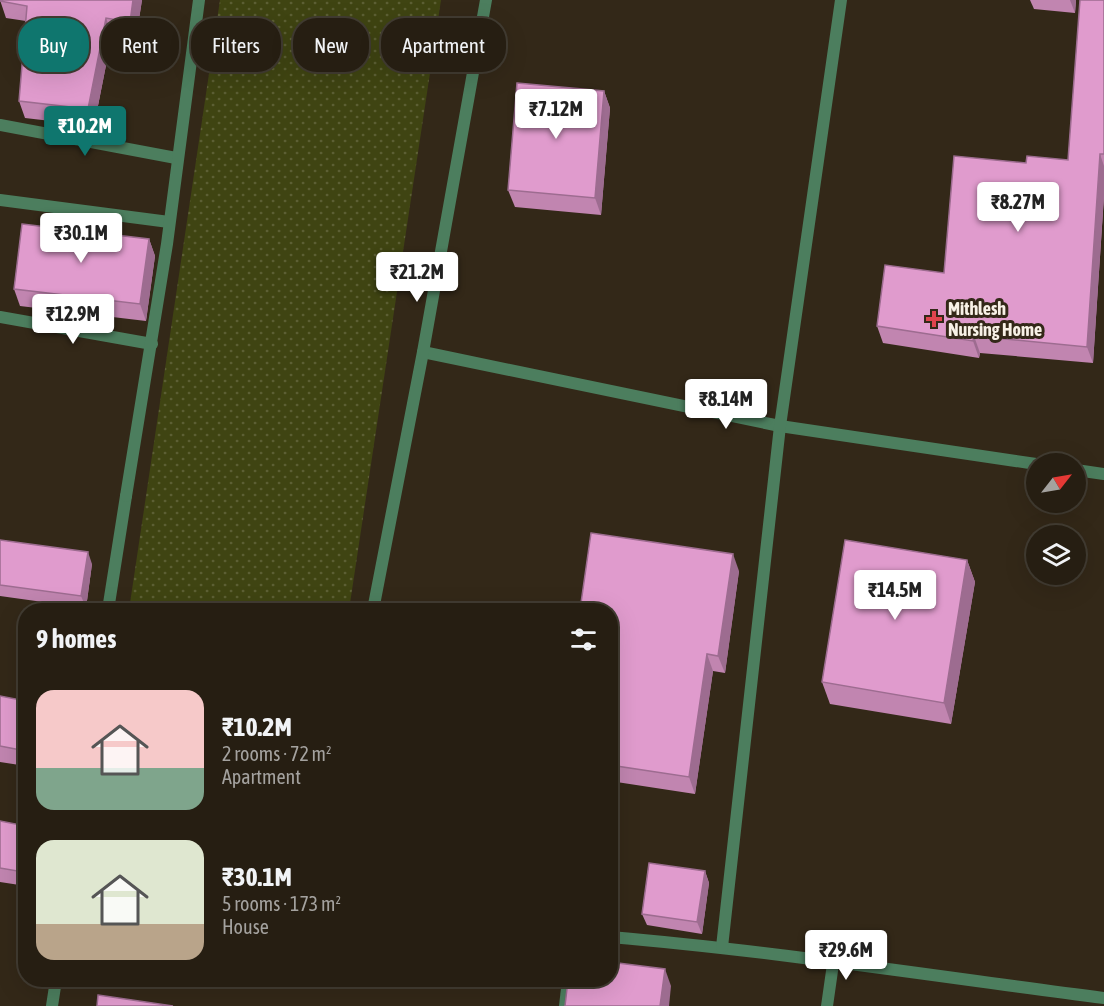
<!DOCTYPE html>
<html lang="en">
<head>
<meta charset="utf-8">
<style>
  :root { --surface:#261e12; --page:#2e271b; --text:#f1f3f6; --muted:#a4a29f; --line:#423c32; --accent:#0f766e }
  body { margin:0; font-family:"Asap Condensed",sans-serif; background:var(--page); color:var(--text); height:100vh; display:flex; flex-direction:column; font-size:22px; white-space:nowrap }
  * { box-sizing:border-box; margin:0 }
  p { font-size:20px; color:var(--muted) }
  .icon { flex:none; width:33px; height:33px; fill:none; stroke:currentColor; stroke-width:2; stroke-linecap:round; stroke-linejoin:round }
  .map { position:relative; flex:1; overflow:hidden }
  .side { position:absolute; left:18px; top:603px; width:600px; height:384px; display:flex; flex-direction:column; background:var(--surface); border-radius:24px; box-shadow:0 6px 24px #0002,0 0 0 2px var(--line) }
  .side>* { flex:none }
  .hud { position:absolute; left:18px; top:18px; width:600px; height:54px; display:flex; gap:12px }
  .needle { width:39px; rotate:59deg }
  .buttons { position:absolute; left:1026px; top:453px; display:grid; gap:12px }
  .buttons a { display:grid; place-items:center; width:60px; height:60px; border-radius:50%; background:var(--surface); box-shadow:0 6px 24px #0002,0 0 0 2px var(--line); font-size:30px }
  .price { position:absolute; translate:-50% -51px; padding:0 14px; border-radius:6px; background:#fff; color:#222; font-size:20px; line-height:39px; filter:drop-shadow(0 2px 3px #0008) }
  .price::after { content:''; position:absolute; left:50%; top:36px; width:18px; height:14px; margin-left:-9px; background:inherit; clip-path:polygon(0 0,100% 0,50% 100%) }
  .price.on { background:var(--accent); color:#fff }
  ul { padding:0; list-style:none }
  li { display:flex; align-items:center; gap:18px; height:150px; padding:0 18px }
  li span { display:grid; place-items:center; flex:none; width:168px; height:120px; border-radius:18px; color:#555 }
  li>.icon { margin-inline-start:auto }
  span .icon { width:72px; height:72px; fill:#fffc; stroke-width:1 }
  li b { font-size:26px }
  h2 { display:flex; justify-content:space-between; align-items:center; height:72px; padding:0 18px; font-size:26px }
  .chip { padding:0 21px; border-radius:24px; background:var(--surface); box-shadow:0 6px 24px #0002,0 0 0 2px var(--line); font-size:21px; line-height:54px }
  .chip.on { background:var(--accent); color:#fff }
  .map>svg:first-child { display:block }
  .park { fill:url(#park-dots) }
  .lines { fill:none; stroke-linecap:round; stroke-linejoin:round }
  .service { stroke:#4c7e5e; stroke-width:12 }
  .minor { stroke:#4c7e5e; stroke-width:12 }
  .wall { fill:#c185b0 }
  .shaded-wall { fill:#9d6c90 }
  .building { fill:#e09bcd; stroke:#9d6c90; stroke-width:1.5 }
  .health-dot { fill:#e0444e; stroke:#332818; stroke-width:2 }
  .labels { text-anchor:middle; stroke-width:6; stroke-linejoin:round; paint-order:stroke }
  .poi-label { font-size:18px; font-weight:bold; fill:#f8f1e6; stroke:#332818; text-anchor:start }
</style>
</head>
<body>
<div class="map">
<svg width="1104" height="1006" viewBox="0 0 1104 1006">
  <defs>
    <pattern id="park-dots" width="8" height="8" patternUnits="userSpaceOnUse" patternTransform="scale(1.5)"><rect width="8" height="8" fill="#3f4412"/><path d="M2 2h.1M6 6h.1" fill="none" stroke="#5c5f34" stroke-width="1.8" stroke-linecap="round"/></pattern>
  </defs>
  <rect width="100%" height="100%" fill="#332818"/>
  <!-- park -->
  <path class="park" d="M220,0h221l-92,610h-220z"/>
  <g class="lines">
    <!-- service -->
    <g class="service">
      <path d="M108,610l18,-114"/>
      <path d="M52,1006l4,-26"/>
    </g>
    <!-- minor -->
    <g class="minor">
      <path d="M0,125l176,33"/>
      <path d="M0,200l169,22"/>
      <path d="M0,317l152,27"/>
      <path d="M423,352l357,74 256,38"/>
      <path d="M1076,470l28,4"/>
      <path d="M126,496l41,-252 32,-244"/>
      <path d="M373,610l50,-258 63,-352"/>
      <path d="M610,937c165,14 330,40 494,61"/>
      <path d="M722,947l58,-521 61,-426"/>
      <path d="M565,1006l3,-26"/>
      <path d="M827,1006l6,-42"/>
    </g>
  </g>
  <!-- wall -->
  <g class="wall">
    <path d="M0,0h142l-6,38 -24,-3 -18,91 -69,-8 -6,-17 7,-80 -20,-3z"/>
    <path d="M1030,0h46l-1,13 -41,-4z"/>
    <path d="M1104,0v196l-11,167 -113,-10 -1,5 -96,-15 -6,-17 67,-53 82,-110 42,-3z"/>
    <path d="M604,91l6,17 -9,107 -86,-8 -7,-17z"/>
    <path d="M149,239l6,17 -9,65 -126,-15 -6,-17z"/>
    <path d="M0,540l92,24 -6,44 -86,-12z"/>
    <path d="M967,560l8,22 -24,142 -121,-20 -8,-22z"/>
    <path d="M739,571l-14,102 -12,-2 -18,123 -85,-13v-171z"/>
    <path d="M0,696l26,5v65l-26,-4z"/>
    <path d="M0,821l26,5v60l-26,-4z"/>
    <path d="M705,871l4,12 -7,51 -55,-9 -5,-11z"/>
  </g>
  <!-- shaded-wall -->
  <g class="shaded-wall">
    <path d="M133,0h9l-6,38 -6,-16z"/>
    <path d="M1070,0h6l-1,13z"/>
    <path d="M106,18l6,17 -18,91 -6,-17z"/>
    <path d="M604,91l6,17 -9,107 -6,-17z"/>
    <path d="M1100,154l4,12v30l-11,167 -6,-16z"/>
    <path d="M149,239l6,17 -9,65 -6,-17z"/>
    <path d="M974,336l6,17 -1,5 -6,-17z"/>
    <path d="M88,552l4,12 -6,44 -5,-12z"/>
    <path d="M733,554l6,17 -14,102 -7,-17z"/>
    <path d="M967,560l8,22 -24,142 -7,-21z"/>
    <path d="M707,654l6,17 -18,123 -6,-17z"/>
    <path d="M26,859v19l-3,-6z"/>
    <path d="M705,871l4,12 -7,51 -5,-12z"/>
    <path d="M665,969l6,17 -2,20h-9z"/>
  </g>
  <!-- building -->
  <g class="building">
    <path d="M0,0h133l-3,22 -24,-4 -18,91 -69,-8 8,-95 -27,-5z"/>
    <path d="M1080,0h24v154h-4l-13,193 -113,-11 -1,5 -96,-15 8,-61 59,8 10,-117 72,7 1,-7 41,4z"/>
    <path d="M517,83l87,8 -9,107 -87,-8z"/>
    <path d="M22,224l127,15 -9,65 -126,-15z"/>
    <path d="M591,533l142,21 -15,102 -11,-2 -18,123 -79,-12v-155h-30z"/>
    <path d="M0,540l88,12 -7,44 -81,-11z"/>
    <path d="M845,540l122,20 -23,143 -122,-21z"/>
    <path d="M0,696l26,5v50l-26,-5z"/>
    <path d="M0,821l26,5v33l-3,13 -23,-4z"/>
    <path d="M649,863l56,8 -8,51 -55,-8z"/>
    <path d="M610,962l55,7 -5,37h-95l3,-26h42z"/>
    <path d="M98,995l75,11h-76z"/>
  </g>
  <!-- markers -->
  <path class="health-dot" d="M931 310h6v6h6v6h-6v6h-6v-6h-6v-6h6z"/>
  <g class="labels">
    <!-- poi labels -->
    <g class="poi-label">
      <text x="948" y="315">Mithlesh<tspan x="948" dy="21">Nursing Home</tspan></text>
    </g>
  </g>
</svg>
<div class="buttons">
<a><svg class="needle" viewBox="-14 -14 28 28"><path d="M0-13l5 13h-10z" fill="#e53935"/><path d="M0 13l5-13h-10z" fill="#a4a29f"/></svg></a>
<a><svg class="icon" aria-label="layers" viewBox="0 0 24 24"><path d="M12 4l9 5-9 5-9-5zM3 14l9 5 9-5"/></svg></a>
</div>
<b class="price" style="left:556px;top:140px">₹7.12M</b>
<b class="price on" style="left:85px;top:157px">₹10.2M</b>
<b class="price" style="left:1018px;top:233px">₹8.27M</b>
<b class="price" style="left:81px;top:264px">₹30.1M</b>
<b class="price" style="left:417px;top:303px">₹21.2M</b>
<b class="price" style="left:73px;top:345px">₹12.9M</b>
<b class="price" style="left:726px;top:430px">₹8.14M</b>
<b class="price" style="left:895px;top:621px">₹14.5M</b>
<b class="price" style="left:846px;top:981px">₹29.6M</b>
<div class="hud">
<a class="chip on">Buy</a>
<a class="chip">Rent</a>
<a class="chip">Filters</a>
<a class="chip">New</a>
<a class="chip">Apartment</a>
</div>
<section class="side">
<h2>9 homes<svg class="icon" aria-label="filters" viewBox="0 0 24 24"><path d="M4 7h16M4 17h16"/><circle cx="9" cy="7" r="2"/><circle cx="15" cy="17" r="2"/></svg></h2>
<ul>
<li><span style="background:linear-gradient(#f6c9c9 65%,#7fa58c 0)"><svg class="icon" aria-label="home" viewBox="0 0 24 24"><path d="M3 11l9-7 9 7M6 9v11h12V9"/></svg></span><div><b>₹10.2M</b><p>2 rooms · 72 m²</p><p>Apartment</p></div></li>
<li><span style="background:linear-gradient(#dfe7d0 70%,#b9a48a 0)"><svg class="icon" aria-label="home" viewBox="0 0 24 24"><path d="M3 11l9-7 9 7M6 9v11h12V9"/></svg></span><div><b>₹30.1M</b><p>5 rooms · 173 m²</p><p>House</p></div></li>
</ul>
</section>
</div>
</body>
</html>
